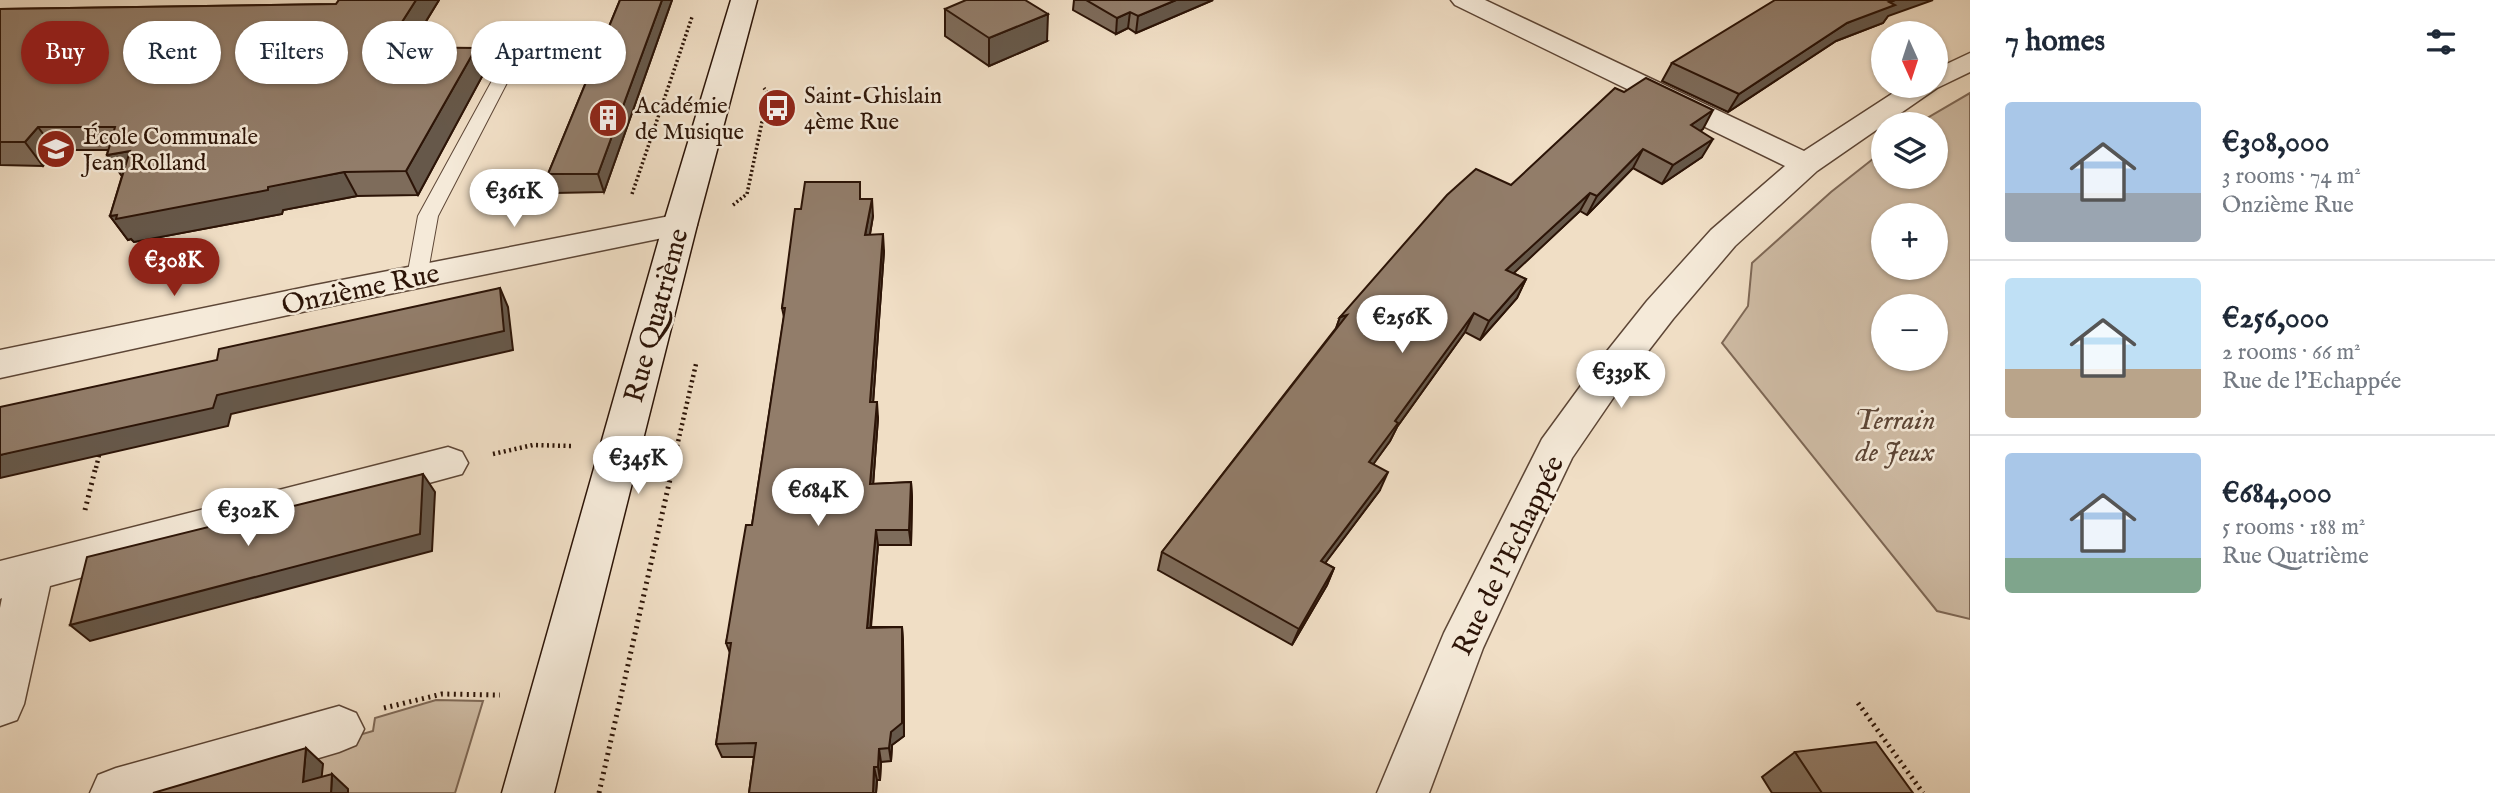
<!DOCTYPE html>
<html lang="en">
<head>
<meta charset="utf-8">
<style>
  :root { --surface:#fff; --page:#f6f6f7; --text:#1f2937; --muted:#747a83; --line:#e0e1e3; --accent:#8f2418 }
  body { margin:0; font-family:"IM FELL English",serif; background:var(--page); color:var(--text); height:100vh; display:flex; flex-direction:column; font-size:26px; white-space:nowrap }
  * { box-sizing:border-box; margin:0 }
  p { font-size:23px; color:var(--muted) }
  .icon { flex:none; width:38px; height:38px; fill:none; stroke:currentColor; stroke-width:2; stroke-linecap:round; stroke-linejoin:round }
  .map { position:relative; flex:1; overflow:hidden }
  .panel { display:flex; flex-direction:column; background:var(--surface); width:525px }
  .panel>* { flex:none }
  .hud { position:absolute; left:21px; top:21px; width:665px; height:63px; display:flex; gap:14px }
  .needle { width:46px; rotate:177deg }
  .buttons { position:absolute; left:1871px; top:21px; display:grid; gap:14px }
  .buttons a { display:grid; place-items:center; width:77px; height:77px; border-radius:50%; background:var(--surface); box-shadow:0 2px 5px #0004; font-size:35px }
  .price { position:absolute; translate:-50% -60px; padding:0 16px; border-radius:24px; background:#fff; color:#222; font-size:23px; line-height:46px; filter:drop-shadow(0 2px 4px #0008) }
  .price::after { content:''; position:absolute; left:50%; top:42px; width:21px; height:16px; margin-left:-10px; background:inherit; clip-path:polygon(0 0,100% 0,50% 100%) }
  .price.active { background:var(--accent); color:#fff }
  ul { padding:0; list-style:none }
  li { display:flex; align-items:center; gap:21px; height:175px; padding:0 35px }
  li+li { border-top:2px solid var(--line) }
  li span { display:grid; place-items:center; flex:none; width:196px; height:140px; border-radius:7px; color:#555 }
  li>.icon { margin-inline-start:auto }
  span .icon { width:84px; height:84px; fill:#fffc; stroke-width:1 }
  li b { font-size:30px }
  h2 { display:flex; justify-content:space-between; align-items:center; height:84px; padding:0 35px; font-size:30px }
  .chip { padding:0 24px; border-radius:32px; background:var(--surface); box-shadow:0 2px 5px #0004; font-size:24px; line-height:63px }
  .chip.active { background:var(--accent); color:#fff }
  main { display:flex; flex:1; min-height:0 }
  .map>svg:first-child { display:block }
  .green { fill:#cfbca5; stroke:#7e6856; stroke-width:2; fill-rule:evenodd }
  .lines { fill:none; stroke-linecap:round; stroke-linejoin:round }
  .lane-casing { stroke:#5d4636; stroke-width:2 }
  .street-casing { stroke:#5d4636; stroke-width:3 }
  .secondary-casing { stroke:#2c1407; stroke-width:3 }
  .path-far2 { stroke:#2c1407; stroke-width:3.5; stroke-dasharray:2 2.5; stroke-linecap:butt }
  .path-far1 { stroke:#2c1407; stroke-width:4.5; stroke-dasharray:2 3.5; stroke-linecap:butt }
  .path { stroke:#2c1407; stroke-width:5; stroke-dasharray:2 4.5; stroke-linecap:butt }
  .lane { fill:#f5ead9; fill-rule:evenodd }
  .street { fill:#f5ead9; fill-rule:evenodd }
  .secondary { fill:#f5ead9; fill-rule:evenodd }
  .wall { fill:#7e6c5b; stroke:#2c1407; stroke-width:2 }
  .shaded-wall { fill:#66584a; stroke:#2c1407; stroke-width:2 }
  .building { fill:#927d6a; stroke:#2c1407; stroke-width:2 }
  .labels { text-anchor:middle; stroke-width:5; stroke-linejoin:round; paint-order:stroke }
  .far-poi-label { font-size:23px; fill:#2c1407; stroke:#f5ead9; text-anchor:start }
  .street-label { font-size:28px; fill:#2c1407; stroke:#f5ead9 }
  .park-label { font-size:28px; font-style:italic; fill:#5d4636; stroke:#f5ead9 }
</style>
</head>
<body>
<main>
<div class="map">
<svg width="1970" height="793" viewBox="0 0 1970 793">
  <rect width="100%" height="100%" fill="#f0dec5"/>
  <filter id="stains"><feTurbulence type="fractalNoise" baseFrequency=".00286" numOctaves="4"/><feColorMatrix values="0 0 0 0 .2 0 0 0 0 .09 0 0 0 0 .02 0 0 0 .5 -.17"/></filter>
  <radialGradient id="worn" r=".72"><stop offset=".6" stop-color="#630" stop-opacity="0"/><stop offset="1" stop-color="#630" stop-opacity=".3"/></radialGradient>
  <!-- green -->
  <g class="green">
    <path d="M1970,93v526l-33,-8 -215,-268 26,-37 4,-43 79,-71 52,-41v26h53v-53h-19zM1883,215h53v53h-53zM1883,306h53v53h-53z"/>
    <path d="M436,700l47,1 -28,92h-297l215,-62 2,-13z"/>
  </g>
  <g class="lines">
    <defs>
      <path id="lane" d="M502,72l8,5 -72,139 -11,61 -3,5h-14l-3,-5 11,-61 76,-139z"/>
      <g id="street">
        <path d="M1451,0h34l319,151 100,-65h32v-17l34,-16v19l-33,16 -120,83 -82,75 -62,73 -51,66 -50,73 -43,90 -46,100 -54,145h-52l67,-160 98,-194 54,-74 51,-64 64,-71 74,-64 -330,-161z"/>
        <path d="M680,214l12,4 5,7 -5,7 -381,78 -311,68v-28l311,-64z"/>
        <path d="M448,447l14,5 6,11 -6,11 -412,112 -26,118 -7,16 -17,6v-118l2,-10 -2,1v-38z"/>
        <path d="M339,706l17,7 8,16 -8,16 -17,7 -138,41h-111l8,-18 18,-7z"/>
      </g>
      <path id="secondary" d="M731,0h26l-60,225 -143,568h-52l161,-568z"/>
    </defs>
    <!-- lane casing -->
    <use href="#lane" class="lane-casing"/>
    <!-- street casing -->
    <use href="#street" class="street-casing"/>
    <!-- secondary casing -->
    <use href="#secondary" class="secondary-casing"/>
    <!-- path-far2 -->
    <g class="path-far2">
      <path d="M632,194l60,-177"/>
      <path d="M733,205l14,-11 21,-101 -4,-5"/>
    </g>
    <!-- path-far1 -->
    <g class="path-far1">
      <path d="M493,454l40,-9 38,1"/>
      <path d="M96,468l4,-17"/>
      <path d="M672,468l24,-104"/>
    </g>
    <!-- path -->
    <g class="path">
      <path d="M85,510l11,-44"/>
      <path d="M1858,703l65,90"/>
      <path d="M384,708l58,-14 58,1"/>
      <path d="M599,793l74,-327"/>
    </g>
    <!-- lane -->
    <use href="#lane" class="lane"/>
    <!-- street -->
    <use href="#street" class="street"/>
    <!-- secondary -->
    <use href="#secondary" class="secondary"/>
  </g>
  <!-- wall -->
  <g class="wall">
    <path d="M339,0h100l-29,48h66l9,23 -67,124 -61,1 -74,14 -1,4 -148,28 -3,-3 -3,1 -18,-24 12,-40 -15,-21 1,-5h-53l-12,16 -43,-1v-156l336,-5z"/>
    <path d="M620,0h52l-68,192 -49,1 -7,-19z"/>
    <path d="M1074,0h139l-77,33 -8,-5 -12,6 -43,-24z"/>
    <path d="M945,9l102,32 -58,25 -44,-30z"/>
    <path d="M1888,16l-5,7 -47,18 -108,71 -66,-31 10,-18z"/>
    <path d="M1703,129l-3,2 2,26 -40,27 -29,-16 -46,47 -7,-4 -67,62 13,6 -9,19 -37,42 -15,-8 -68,95 -7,14 -17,23 7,26 -55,73 9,5 -7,17 -35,60 -134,-75 4,-18 174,-224 4,-11 171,-132z"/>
    <path d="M861,199l12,17 -3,18 14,17 -11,151 5,16 -5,66 38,-2 1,16 -1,47h-33l-7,82h31l1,15 1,94 -12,9 -1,16 -10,1 -1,18h-3l-1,13h-127l5,-36h-32l-6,-13 14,-91 -4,-10 26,-118 32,-208 -2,-9 19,-99z"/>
    <path d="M1795,752l118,41h-141l-10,-16z"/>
  </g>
  <!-- shaded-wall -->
  <g class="shaded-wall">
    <path d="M416,0h23l-43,70 -10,-23z"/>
    <path d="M662,0h10l-68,192 -6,-18z"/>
    <path d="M1176,0h37l-77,33 2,-17z"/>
    <path d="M1895,0h38l-45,16 -5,7 -47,18 -108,71 11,-18 108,-71z"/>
    <path d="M1130,12l-2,16 -12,6 1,-16z"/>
    <path d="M1048,14l-1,27 -58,25v-28z"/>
    <path d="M476,48l9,23 -67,124 -12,-24z"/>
    <path d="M1713,110l-10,19 -23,15 11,-19z"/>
    <path d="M38,127l17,23 -12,16 -18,-24z"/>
    <path d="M1713,139l-11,18 -40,27 11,-19z"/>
    <path d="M1643,149l-10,19 -46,47 10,-19z"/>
    <path d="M130,151l-6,28 -17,-24z"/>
    <path d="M344,172l13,24 -74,14 -1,4 -148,28 -3,-3 -3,1 -18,-24z"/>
    <path d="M1590,193l-10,18 -83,78 9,-19z"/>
    <path d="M872,199l1,17 -6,35 -2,-16z"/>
    <path d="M883,234l1,17 -12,167 -2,-16z"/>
    <path d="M1526,279l-9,19 -37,42 9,-19z"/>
    <path d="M500,288l8,19 5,43 -282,64 -3,12 -228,52v-23l217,-60z"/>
    <path d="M1474,313l-9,19 -68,95 -7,14 -28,39 7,-18 26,-41z"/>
    <path d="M1347,315l-13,20 6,-18z"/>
    <path d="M877,402l1,16 -6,82 -2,-16z"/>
    <path d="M1388,472l-8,18 -66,88 7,-17z"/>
    <path d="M423,474l12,18 -3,59 -342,90 -20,-16z"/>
    <path d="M911,482l1,16 -1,47 -2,-15z"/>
    <path d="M876,530l2,15 -9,97 -2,-14z"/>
    <path d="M1334,568l-7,17 -35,60 7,-16z"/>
    <path d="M902,627l1,15 1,94 -12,9 -1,16 -2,-13z"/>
    <path d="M306,748l17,16 -3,29 -17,-11z"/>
    <path d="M879,749l2,13 -1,18 -2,-13z"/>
    <path d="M874,767l3,13 -1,13h-3z"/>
    <path d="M332,774l16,15v4h-17z"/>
  </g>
  <!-- building -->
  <g class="building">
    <path d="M339,0h77l-30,47 90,1 -70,123 -62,1 -76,15v3l-152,29 1,-4 -7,1 20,-65 -23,4 8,-28h-77l-13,15h-25v-133l336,-5z"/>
    <path d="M620,0h42l-64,174h-50z"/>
    <path d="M966,0h59l23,14 -59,24 -44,-29z"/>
    <path d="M1086,0h90l-38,16 -8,-4 -13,6z"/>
    <path d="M1775,0h120l-6,2 6,3 -48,18 -108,71 -67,-31z"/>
    <path d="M1646,78l67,32 -22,15 22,14 -40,26 -30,-16 -46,47 -7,-3 -84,77 20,9 -37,42 -15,-8 -79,108 3,2 -29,39 19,10 -67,89 13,7 -35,61 -137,-77 185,-237 -7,2 107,-122 29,-26 35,16 104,-97 9,4z"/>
    <path d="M805,182h55v17h12l-7,36 18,-1 -13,168h7l-7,82 41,-2 -2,48h-33l-9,98 35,-1v96l-11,9 -2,16 -10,1 -1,18h-4l-1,26h-124l7,-50 -40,1 15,-101h-5l10,-60 10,-58h6l33,-217h-3l13,-99h6z"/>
    <path d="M500,288l4,43 -287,64 -4,13 -213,47v-48l217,-47 2,-11z"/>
    <path d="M423,474l-3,60 -350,91 17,-68z"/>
    <path d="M1876,742l37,51h-91l-27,-41z"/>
    <path d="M306,748l-3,34 29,-8 -1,19h-178z"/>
  </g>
  <!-- icons -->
  <defs>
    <symbol id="bus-disc" viewBox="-11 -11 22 22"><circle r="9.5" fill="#8f2418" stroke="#f5ead9"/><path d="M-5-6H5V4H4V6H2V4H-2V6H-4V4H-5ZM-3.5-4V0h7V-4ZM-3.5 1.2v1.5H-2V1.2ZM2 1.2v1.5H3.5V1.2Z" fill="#fff"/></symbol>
    <symbol id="building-disc" viewBox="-11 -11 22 22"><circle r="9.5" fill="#8f2418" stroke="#f5ead9"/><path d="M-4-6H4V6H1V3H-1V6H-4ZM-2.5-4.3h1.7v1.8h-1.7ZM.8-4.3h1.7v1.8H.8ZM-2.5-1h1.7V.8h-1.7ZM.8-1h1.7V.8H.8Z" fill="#fff"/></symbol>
    <symbol id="school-disc" viewBox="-11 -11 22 22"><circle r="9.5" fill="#8f2418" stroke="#f5ead9"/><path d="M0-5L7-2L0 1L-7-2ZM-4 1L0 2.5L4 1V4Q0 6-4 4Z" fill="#fff"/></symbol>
  </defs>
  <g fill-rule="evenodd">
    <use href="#bus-disc" x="755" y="86" width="44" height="44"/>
    <use href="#building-disc" x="586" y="96" width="44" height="44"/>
    <use href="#school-disc" x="34" y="127" width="44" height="44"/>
  </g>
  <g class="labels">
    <!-- far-poi labels -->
    <g class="far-poi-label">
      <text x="804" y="103">Saint-Ghislain<tspan x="804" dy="26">4ème Rue</tspan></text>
      <text x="635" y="113">Académie<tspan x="635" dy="26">de Musique</tspan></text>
      <text x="83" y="144">École Communale<tspan x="83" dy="26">Jean Rolland</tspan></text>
    </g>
    <!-- street labels -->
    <g class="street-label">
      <text transform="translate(360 288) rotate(-12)" y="10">Onzième Rue</text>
      <text transform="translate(655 315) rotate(-75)" y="10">Rue Quatrième</text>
      <text transform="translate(1507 555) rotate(-64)" y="10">Rue de l'Echappée</text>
    </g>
    <!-- park labels -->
    <g class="park-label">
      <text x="1895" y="429">Terrain<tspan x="1895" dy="32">de Jeux</tspan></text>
    </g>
  </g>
  <rect width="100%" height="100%" filter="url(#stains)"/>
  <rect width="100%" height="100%" fill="url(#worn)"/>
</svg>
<div class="buttons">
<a><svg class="needle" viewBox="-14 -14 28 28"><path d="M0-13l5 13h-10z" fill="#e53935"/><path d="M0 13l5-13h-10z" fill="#747a83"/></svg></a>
<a><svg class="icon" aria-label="layers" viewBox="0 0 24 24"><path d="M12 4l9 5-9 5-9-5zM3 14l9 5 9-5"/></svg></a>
<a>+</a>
<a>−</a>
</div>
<b class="price" style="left:514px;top:229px">€361K</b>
<b class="price active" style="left:174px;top:298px">€308K</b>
<b class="price" style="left:1402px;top:355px">€256K</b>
<b class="price" style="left:1621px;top:410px">€339K</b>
<b class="price" style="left:638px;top:496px">€345K</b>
<b class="price" style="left:818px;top:528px">€684K</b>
<b class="price" style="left:248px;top:548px">€302K</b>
<div class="hud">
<a class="chip active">Buy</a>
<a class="chip">Rent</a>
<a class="chip">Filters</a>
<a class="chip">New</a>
<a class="chip">Apartment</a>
</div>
</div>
<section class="panel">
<h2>7 homes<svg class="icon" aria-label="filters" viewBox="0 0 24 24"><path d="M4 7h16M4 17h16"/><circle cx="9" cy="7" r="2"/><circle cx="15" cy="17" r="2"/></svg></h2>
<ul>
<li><span style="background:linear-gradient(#a9c7e8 65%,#9aa5b1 0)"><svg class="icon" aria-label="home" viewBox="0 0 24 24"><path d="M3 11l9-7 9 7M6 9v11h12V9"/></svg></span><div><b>€308,000</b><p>3 rooms · 74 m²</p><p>Onzième Rue</p></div></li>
<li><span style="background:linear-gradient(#bfe0f5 65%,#b9a48a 0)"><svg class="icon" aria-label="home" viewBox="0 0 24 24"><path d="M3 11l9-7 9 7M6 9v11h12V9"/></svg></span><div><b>€256,000</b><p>2 rooms · 66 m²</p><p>Rue de l'Echappée</p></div></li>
<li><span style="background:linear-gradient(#a9c7e8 75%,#7fa58c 0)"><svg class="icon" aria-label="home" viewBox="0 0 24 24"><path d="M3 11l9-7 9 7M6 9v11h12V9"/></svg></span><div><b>€684,000</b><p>5 rooms · 188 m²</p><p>Rue Quatrième</p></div></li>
</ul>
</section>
</main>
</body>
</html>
